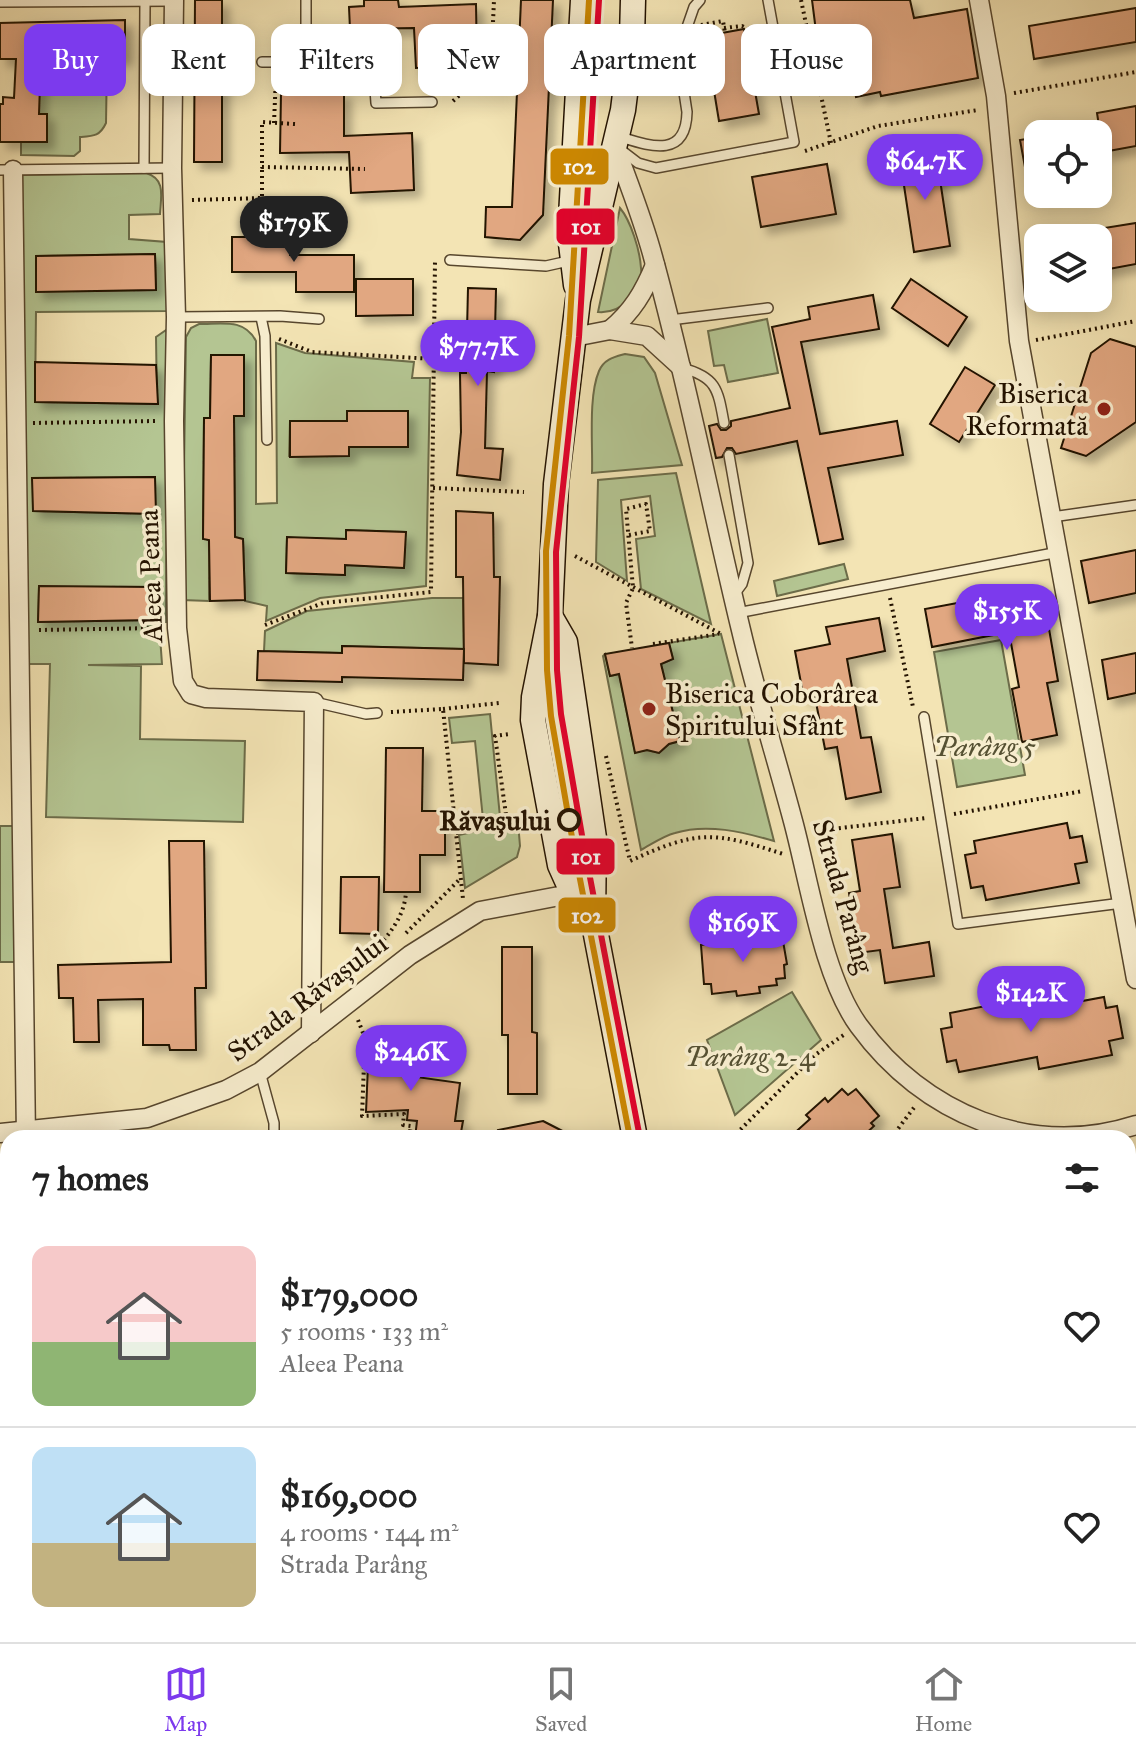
<!DOCTYPE html>
<html lang="en">
<head>
<meta charset="utf-8">
<style>
  :root { --surface:#fff; --page:#f6f6f6; --text:#222; --muted:#767676; --line:#e0e0e0; --accent:#7c3aed }
  body { margin:0; font-family:"IM FELL Great Primer",serif; background:var(--page); color:var(--text); height:100vh; display:flex; flex-direction:column; font-size:30px; white-space:nowrap }
  * { box-sizing:border-box; margin:0 }
  p { font-size:26px; color:var(--muted) }
  .icon { flex:none; width:44px; height:44px; fill:none; stroke:currentColor; stroke-width:2; stroke-linecap:round; stroke-linejoin:round }
  .map { position:relative; flex:1; overflow:hidden }
  .sheet { position:absolute; left:0px; top:1130px; width:1136px; height:512px; display:flex; flex-direction:column; background:var(--surface); border-radius:24px 24px 0 0; box-shadow:0 4px 20px #0003 }
  .sheet>* { flex:none }
  .banner { position:absolute; left:24px; top:24px; width:1088px; height:72px; display:flex; gap:16px }
  .buttons { position:absolute; left:1024px; top:120px; display:grid; gap:16px }
  .buttons a { display:grid; place-items:center; width:88px; height:88px; border-radius:16px; background:var(--surface); box-shadow:0 4px 20px #0003; font-size:40px }
  .price { position:absolute; translate:-50% -68px; padding:0 18px; border-radius:28px; background:var(--accent); color:#fff; font-size:26px; line-height:52px; filter:drop-shadow(0 2px 4px #0008) }
  .price::after { content:''; position:absolute; left:50%; top:48px; width:24px; height:18px; margin-left:-12px; background:inherit; clip-path:polygon(0 0,100% 0,50% 100%) }
  .price.on { background:#222; color:#fff }
  ul { padding:0; list-style:none }
  li { display:flex; align-items:center; gap:24px; height:200px; padding:0 32px }
  li+li { border-top:2px solid var(--line) }
  li span { display:grid; place-items:center; flex:none; width:224px; height:160px; border-radius:16px; color:#555 }
  li>.icon { margin-inline-start:auto }
  span .icon { width:96px; height:96px; fill:#fffc; stroke-width:1 }
  li b { font-size:34px }
  h2 { display:flex; justify-content:space-between; align-items:center; height:96px; padding:0 32px; font-size:34px }
  .tag { padding:0 28px; border-radius:16px; background:var(--surface); box-shadow:0 4px 20px #0003; font-size:28px; line-height:72px }
  .tag.on { background:var(--accent); color:#fff }
  .tabs { display:flex; justify-content:space-around; align-items:center; height:112px; border-top:2px solid var(--line); background:var(--surface); font-size:22px; color:var(--muted) }
  .tabs a { display:grid; justify-items:center; gap:4px }
  .tabs .on { color:var(--accent) }
  .map>svg:first-child { display:block }
  .green { fill:#b4c592; stroke:#6c6c49; stroke-width:2; fill-rule:evenodd }
  .building { fill:#e1a781; stroke:#231200; stroke-width:2; filter:url(#shadow) }
  .lines { fill:none; stroke-linecap:round; stroke-linejoin:round }
  .service-casing { stroke:#57462d; stroke-width:12 }
  .minor-casing { stroke:#57462d; stroke-width:21 }
  .secondary-casing { stroke:#231200; stroke-width:27 }
  .path { stroke:#231200; stroke-width:4; stroke-dasharray:2 4; stroke-linecap:butt }
  .service { stroke:#f7edce; stroke-width:9 }
  .minor { stroke:#f7edce; stroke-width:18 }
  .secondary { stroke:#f7edce; stroke-width:24 }
  .tram-1-casing { stroke:#f7edce; stroke-width:12 }
  .tram-2-casing { stroke:#f7edce; stroke-width:12 }
  .tram-1 { stroke:#e4002b; stroke-width:6 }
  .tram-2 { stroke:#cd8800; stroke-width:6 }
  .poi-dot { fill:#8f2418; stroke:#f7edce; stroke-width:3 }
  .stop-dot { fill:#f7edce; stroke:#231200; stroke-width:4 }
  .labels { text-anchor:middle; stroke-width:7; stroke-linejoin:round; paint-order:stroke }
  .poi-label { font-size:28px; fill:#231200; stroke:#f7edce; text-anchor:end }
  .street-label { font-size:28px; fill:#231200; stroke:#f7edce }
  .park-label { font-size:28px; font-style:italic; fill:#565133; stroke:#f7edce }
  .stop-label { font-size:28px; font-weight:bold; fill:#231200; stroke:#f7edce; text-anchor:end }
  .line-badge { stroke:#f7edce; stroke-width:3 }
  .badge-label { font-size:22px; text-anchor:middle; font-weight:bold; fill:#fff }
</style>
</head>
<body>
<div class="map">
<svg width="1136" height="1642" viewBox="0 0 1136 1642">
  <defs>
    <filter id="shadow"><feDropShadow dx="7" dy="7" stdDeviation="4" flood-color="#0004"/></filter>
  </defs>
  <rect width="100%" height="100%" fill="#f3e4b4"/>
  <filter id="stains"><feTurbulence type="fractalNoise" baseFrequency=".0025" numOctaves="4"/><feColorMatrix values="0 0 0 0 .2 0 0 0 0 .09 0 0 0 0 .02 0 0 0 .5 -.17"/></filter>
  <radialGradient id="worn" r=".72"><stop offset=".6" stop-color="#630" stop-opacity="0"/><stop offset="1" stop-color="#630" stop-opacity=".3"/></radialGradient>
  <!-- green -->
  <g class="green">
    <path d="M107,58l-1,65c-6,13 -12,13 -26,14v14l-6,5 -53,-1v-13l26,-1v-26l-8,-1 -17,-55z"/>
    <path d="M146,173c20,6 15,23 14,41l-31,1v24l38,3v69l-131,1 -1,90 122,2 -1,-67 10,-7 1,3 -1,289h-7l3,42 -74,1 53,1 -1,73 105,2 -2,81 -197,-5 4,-153h-23l-5,-489zM155,254l1,36 -120,1v-35zM155,477v37l-122,-3v-33zM39,587h118l1,26h-6v7l-114,2z"/>
    <path d="M620,208c11,13 20,43 21,60 3,24 -20,46 -43,44z"/>
    <path d="M767,319l11,54 -50,9 -4,-17 -10,1 -6,-35z"/>
    <path d="M199,324c23,0 45,-6 57,17v163l21,-1 -1,-160 29,10 109,9 -2,16h18l-4,208 -106,12 -54,23 1,-15 -22,-5 -2,-62 -8,-2 -1,-121h10v-60h-33l-1,62 -6,1 -1,119 6,2v61l-27,-1 4,-263 5,-9zM348,411h60v36h-59v9h-60l1,-35h57zM347,530l58,2 -1,36 -59,-3 -1,10 -58,-2 1,-35 59,1z"/>
    <path d="M625,354l19,3 11,16 27,92 -90,8c1,-28 -4,-76 7,-102 5,-12 15,-14 26,-17z"/>
    <path d="M676,473l35,151 -70,-35 -5,-50 19,-3 -5,-40 -29,4 6,81 -31,-19 2,-82z"/>
    <path d="M844,564l4,15 -71,17 -3,-15z"/>
    <path d="M432,598h31l1,51 -122,-3v7l-78,-2 1,-20 42,-20z"/>
    <path d="M721,634l53,207c-31,-9 -67,-18 -99,-8 -12,3 -23,11 -34,17l-38,-194 2,-2 5,22 9,-2 16,78 12,-2 12,3 10,-9 11,-3 -19,-77 12,-5 -4,-16z"/>
    <path d="M1001,640l24,135 -68,12 -23,-135z"/>
    <path d="M490,714l10,103 -17,2 -8,-78 -23,2 -3,-25z"/>
    <path d="M518,822l2,24 -3,11 -52,31 -6,-53z"/>
    <rect x="0" y="826" width="17" height="136"/>
    <path d="M792,992l29,48 -86,75 -28,-75z"/>
    <path d="M376,1634h190l1,8h-191z"/>
  </g>
  <!-- building -->
  <g class="building">
    <path d="M195,0h27v162h-28z"/>
    <path d="M364,0h34l1,7 77,-3 1,61 -61,3 -2,-40 -64,1 -1,-22 15,-1z"/>
    <path d="M521,0h32l-10,215 -23,25 -35,-3 1,-30h26z"/>
    <path d="M812,0h98l4,18 53,-9 11,69 -97,18 -1,-4 -24,5 -3,-17 -9,2 -10,-46 -17,3z"/>
    <path d="M1136,8v34l-102,17 -5,-33z"/>
    <path d="M125,20v38h-84l-2,56h8v28h-47v-38h3v-7l11,1 2,-39h-16v-36z"/>
    <path d="M744,29l15,85 -40,7 -14,-85z"/>
    <path d="M344,92v44l68,-3 2,57 -63,3 -2,-41 -69,1 1,-60z"/>
    <path d="M1136,106v40l-33,6 -6,-39z"/>
    <path d="M1038,137v51l-9,1 -9,-49z"/>
    <path d="M936,153l14,93 -36,6 -14,-93z"/>
    <path d="M827,164l9,50 -75,13 -9,-50z"/>
    <path d="M1136,223v41l-38,7v-42z"/>
    <path d="M232,237h58v18h64v37h-58v-20h-64z"/>
    <path d="M155,254l1,36 -120,2v-36z"/>
    <path d="M356,279h57v36l-57,1z"/>
    <path d="M911,279l56,38 -19,29 -56,-38z"/>
    <path d="M468,288l28,1 -2,83 -7,-1 -2,77 18,1 -3,31 -43,-5 4,-43 -1,-59h6z"/>
    <path d="M873,295l6,34 -78,13 19,92 77,-13 6,34 -75,13 15,71 -24,5 -22,-103 -61,13 -4,-6h-5l-5,9 -6,1 -7,-32 8,-2 4,6h5l5,-4v-5l59,-13 -18,-81 38,-8 -2,-12z"/>
    <path d="M1110,339l26,8v75l-50,34 -25,-8 30,-95z"/>
    <path d="M211,355h33v61h-10l1,121 8,2 2,61 -35,1 -1,-61 -6,-1 1,-121h6z"/>
    <path d="M35,362l121,3 2,39 -123,-2z"/>
    <path d="M965,367l30,18 -36,57 -29,-18z"/>
    <path d="M347,411h61v36h-59v9l-59,1v-36h57z"/>
    <path d="M155,477l1,37 -123,-3 -1,-33z"/>
    <path d="M456,511l37,2 1,64h6l-2,88 -34,-2 -1,-86h-7z"/>
    <path d="M346,530l60,2 -2,36 -59,-3v10l-59,-2 1,-36 59,2z"/>
    <path d="M1136,550v43l-47,10 -8,-42z"/>
    <path d="M39,586l118,1 1,26h-6l1,7 -115,2z"/>
    <path d="M1022,591l6,36 20,-4 10,58 -11,2 10,52 -35,7 -10,-53 7,-2 -10,-55 -77,15 -7,-38z"/>
    <path d="M879,618l6,33 -38,8 14,79 10,-1 10,55 -35,7 -9,-52 -12,2 -10,-52 -11,2 -9,-48 35,-7 -4,-17z"/>
    <path d="M669,643l4,16 -12,5 19,77 -11,3 -10,9 -12,-3 -12,3 -16,-79 -9,2 -5,-22z"/>
    <path d="M342,646l122,3 -1,31 -121,-3v5l-85,-2 1,-29 84,2z"/>
    <path d="M1136,653v40l-28,6 -6,-39z"/>
    <path d="M386,748h37l-1,63h23v44h-25v37h-36z"/>
    <path d="M1067,823l3,15 12,-2 5,26 -12,2 4,19 -93,17 -3,-14 -12,2 -6,-33 11,-2 -2,-12z"/>
    <path d="M892,834l8,53 -16,2 9,59 36,-6 5,34 -49,7 -5,-33 -22,3 -9,-60 11,-2 -8,-51z"/>
    <path d="M169,841h35l2,147h-11l1,62h-26l-1,-5h-26v-46l-45,1 1,42h-25l-1,-44h-14l-1,-33 113,-3z"/>
    <path d="M341,877h38l-1,57 -38,-1z"/>
    <path d="M751,931v6l21,-3 1,8 10,-1 4,23 -3,1 1,13 -9,1 1,6 -18,2 1,6 -23,3 -1,-5 -24,3 -1,-10h-7l-3,-39 25,-3 -1,-8z"/>
    <path d="M502,947h30v85l5,1v61h-29v-59h-6z"/>
    <path d="M1104,997l2,11 11,-2 6,32 -14,3 3,14 -73,14 -2,-12 -78,15 -3,-12 -9,2 -6,-33 11,-2 -2,-14 77,-15 2,13z"/>
    <path d="M405,1040l-3,35 58,8 -5,38h8l-3,17h-45l2,-17 -10,-1 1,-10 -42,2 3,-70z"/>
    <path d="M842,1089l6,6 8,-6 23,27 -8,7 3,3 -13,12h-72l21,-19 -4,-4 19,-17 3,4z"/>
    <path d="M543,1121l33,17h-77l-1,-8z"/>
  </g>
  <g class="lines">
    <defs>
      <g id="service">
        <path d="M0,2l174,-1"/>
        <path d="M262,62h44v-62"/>
        <path d="M306,62l67,-1 3,42 56,-1"/>
        <path d="M617,136c30,9 69,25 70,-24l-9,-59 16,-46 6,-7"/>
        <path d="M621,150l17,13 18,5 138,-26 -26,-142"/>
        <path d="M144,168l1,-166"/>
        <path d="M0,170l172,-2"/>
        <path d="M450,260l96,6 27,-6"/>
        <path d="M176,317l104,-1 39,3"/>
        <path d="M261,317l4,19 2,104"/>
        <path d="M670,320l98,-12"/>
        <path d="M682,368c35,9 36,22 42,55"/>
        <path d="M729,455l19,108 -6,21 -9,12"/>
        <path d="M1052,517l84,-12"/>
        <path d="M737,613l322,-61"/>
        <path d="M314,702l52,12 11,-1"/>
        <path d="M924,717l34,207 164,-21"/>
        <path d="M260,1072l14,51v15"/>
        <path d="M0,1235h8"/>
        <path d="M364,1634v8"/>
        <path d="M581,1634l1,8"/>
        <path d="M267,1642l1,-8"/>
      </g>
      <g id="minor">
        <path d="M174,0l-2,168 4,149 -2,104 3,207 6,53 8,13 15,4 108,4 -3,331"/>
        <path d="M979,0l17,96 23,245 117,638"/>
        <path d="M615,146c13,36 28,73 38,111 34,123 58,249 88,373 15,64 35,127 52,191 16,59 30,156 66,205 64,88 171,133 277,99"/>
        <path d="M13,170l13,968"/>
        <path d="M610,330c22,-18 34,-38 45,-65"/>
        <path d="M574,337l36,-7 37,6 34,31"/>
        <path d="M0,1133l147,-15 79,-28 34,-18 150,-117 70,-44 106,-20"/>
        <path d="M8,1404v51"/>
        <path d="M1128,1406l8,-2"/>
        <path d="M13,1634l1,8"/>
        <path d="M1022,1634l1,8"/>
      </g>
      <g id="secondary">
        <path d="M576,285l-6,-50 13,-235"/>
        <path d="M550,616l15,26 29,196 -1,81 42,219"/>
        <path d="M593,919l-24,-34 -9,-20 -27,-145 1,-23 16,-81 6,-132 22,-184 45,-190 9,-72 1,-38"/>
        <path d="M724,1634l1,8"/>
      </g>
    </defs>
    <!-- service casing -->
    <use href="#service" class="service-casing"/>
    <!-- minor casing -->
    <use href="#minor" class="minor-casing"/>
    <!-- secondary casing -->
    <use href="#secondary" class="secondary-casing"/>
    <!-- path -->
    <g class="path">
      <path d="M801,0l30,143"/>
      <path d="M701,25l22,-4 2,12"/>
      <path d="M724,28l18,-2 18,8"/>
      <path d="M693,63l16,-1"/>
      <path d="M1014,93l122,-21"/>
      <path d="M453,101l38,-34 3,-67"/>
      <path d="M274,123l2,-47"/>
      <path d="M295,124l-33,-2v45l103,2"/>
      <path d="M805,151l73,-25 100,-16"/>
      <path d="M192,200l70,-2v-31"/>
      <path d="M279,339l33,13 122,7"/>
      <path d="M1036,340l100,-19"/>
      <path d="M33,423l123,-2"/>
      <path d="M433,488l91,4"/>
      <path d="M629,535l21,-4 -4,-27 -20,5 7,79 -7,15 6,45"/>
      <path d="M575,556l146,78"/>
      <path d="M890,598l23,109"/>
      <path d="M265,625l58,-22 108,-11 4,-331"/>
      <path d="M39,630l119,-2"/>
      <path d="M653,644l66,-10"/>
      <path d="M443,709l56,-6"/>
      <path d="M391,712l52,-3 20,190"/>
      <path d="M606,756l24,105c67,-31 83,-30 153,-7"/>
      <path d="M954,814l129,-23"/>
      <path d="M815,831l111,-13"/>
      <path d="M456,833l51,-11 -12,-86 15,-2"/>
      <path d="M406,933l55,-55"/>
      <path d="M351,975c22,-25 53,-48 55,-83"/>
      <path d="M358,1020l7,18 -3,78 42,-2 -1,11 8,1 -2,12"/>
      <path d="M476,1138l1,-4"/>
      <path d="M732,1138l83,-83 30,-21"/>
      <path d="M891,1138l25,-33"/>
      <path d="M1128,1242l8,25"/>
      <path d="M1128,1277l8,-1"/>
      <path d="M0,1342h8"/>
      <path d="M1128,1524h8"/>
      <path d="M0,1597l8,1"/>
      <path d="M446,1634l4,8"/>
      <path d="M850,1634l1,8"/>
      <path d="M410,1642l5,-8"/>
      <path d="M543,1642l7,-8"/>
      <path d="M967,1642l37,-6"/>
    </g>
    <!-- service -->
    <use href="#service" class="service"/>
    <!-- minor -->
    <use href="#minor" class="minor"/>
    <!-- secondary -->
    <use href="#secondary" class="secondary"/>
    <defs>
      <path id="tram-1" d="M599,0l-20,337 -23,215 1,118 4,44 22,127 57,297"/>
      <path id="tram-2" d="M589,0l-20,336 -23,215 1,119 4,46 22,127 57,295"/>
    </defs>
    <!-- tram-1 casing -->
    <use href="#tram-1" class="tram-1-casing"/>
    <!-- tram-2 casing -->
    <use href="#tram-2" class="tram-2-casing"/>
    <!-- tram-1 -->
    <use href="#tram-1" class="tram-1"/>
    <!-- tram-2 -->
    <use href="#tram-2" class="tram-2"/>
  </g>
  <!-- markers -->
  <g class="poi-dot">
    <circle cx="1104" cy="409" r="8"/>
    <circle cx="649" cy="709" r="8"/>
  </g>
  <circle class="stop-dot" cx="569" cy="820" r="10"/>
  <g class="labels">
    <!-- poi labels -->
    <g class="poi-label">
      <text x="1088" y="403">Biserica<tspan x="1088" dy="32">Reformată</tspan></text>
      <text x="665" y="703" text-anchor="start">Biserica Coborârea<tspan x="665" dy="32">Spiritului Sfânt</tspan></text>
    </g>
    <!-- street labels -->
    <g class="street-label">
      <text transform="translate(150 576) rotate(-92)" y="10">Aleea Peana</text>
      <text transform="translate(844 896) rotate(74)" y="10">Strada Parâng</text>
      <text transform="translate(307 997) rotate(-37)" y="10">Strada Răvașului</text>
    </g>
    <!-- park labels -->
    <g class="park-label">
      <text x="985" y="756">Parâng 5</text>
      <text x="750" y="1066">Parâng 2-4</text>
    </g>
    <!-- stop labels -->
    <g class="stop-label">
      <text x="551" y="830">Răvașului</text>
    </g>
  </g>
  <g class="line-badge">
    <rect x="549" y="147" width="61" height="39" rx="8" fill="#cd8800"/>
    <rect x="555" y="207" width="61" height="39" rx="8" fill="#e4002b"/>
    <rect x="555" y="837" width="61" height="39" rx="8" fill="#e4002b"/>
    <rect x="557" y="896" width="60" height="38" rx="8" fill="#cd8800"/>
  </g>
  <g class="badge-label">
    <text x="579" y="174">102</text>
    <text x="586" y="234">101</text>
    <text x="586" y="864">101</text>
    <text x="587" y="923">102</text>
  </g>
  <rect width="100%" height="100%" filter="url(#stains)"/>
  <rect width="100%" height="100%" fill="url(#worn)"/>
</svg>
<div class="buttons">
<a><svg class="icon" aria-label="locate" viewBox="0 0 24 24"><circle cx="12" cy="12" r="6"/><path d="M12 2v4M12 18v4M2 12h4M18 12h4"/></svg></a>
<a><svg class="icon" aria-label="layers" viewBox="0 0 24 24"><path d="M12 4l9 5-9 5-9-5zM3 14l9 5 9-5"/></svg></a>
</div>
<b class="price" style="left:925px;top:202px">$64.7K</b>
<b class="price on" style="left:294px;top:264px">$179K</b>
<b class="price" style="left:478px;top:388px">$77.7K</b>
<b class="price" style="left:1007px;top:652px">$155K</b>
<b class="price" style="left:743px;top:964px">$169K</b>
<b class="price" style="left:1031px;top:1034px">$142K</b>
<b class="price" style="left:411px;top:1093px">$246K</b>
<div class="banner">
<a class="tag on">Buy</a>
<a class="tag">Rent</a>
<a class="tag">Filters</a>
<a class="tag">New</a>
<a class="tag">Apartment</a>
<a class="tag">House</a>
</div>
<section class="sheet">
<h2>7 homes<svg class="icon" aria-label="filters" viewBox="0 0 24 24"><path d="M4 7h16M4 17h16"/><circle cx="9" cy="7" r="2"/><circle cx="15" cy="17" r="2"/></svg></h2>
<ul>
<li><span style="background:linear-gradient(#f6c9c9 60%,#8fb573 0)"><svg class="icon" aria-label="home" viewBox="0 0 24 24"><path d="M3 11l9-7 9 7M6 9v11h12V9"/></svg></span><div><b>$179,000</b><p>5 rooms · 133 m²</p><p>Aleea Peana</p></div><svg class="icon" aria-label="heart" viewBox="0 0 24 24"><path d="M12 20l-8-8c-3-5 5-10 8-4 3-6 11-1 8 4z"/></svg></li>
<li><span style="background:linear-gradient(#bfe0f5 60%,#c2b280 0)"><svg class="icon" aria-label="home" viewBox="0 0 24 24"><path d="M3 11l9-7 9 7M6 9v11h12V9"/></svg></span><div><b>$169,000</b><p>4 rooms · 144 m²</p><p>Strada Parâng</p></div><svg class="icon" aria-label="heart" viewBox="0 0 24 24"><path d="M12 20l-8-8c-3-5 5-10 8-4 3-6 11-1 8 4z"/></svg></li>
</ul>
</section>
</div>
<nav class="tabs">
<a class="on"><svg class="icon" aria-label="map" viewBox="0 0 24 24"><path d="M3 6l6-2 6 2 6-2v14l-6 2-6-2-6 2zM9 4v14M15 6v14"/></svg>Map</a>
<a><svg class="icon" aria-label="saved" viewBox="0 0 24 24"><path d="M7 4h10v16l-5-4-5 4z"/></svg>Saved</a>
<a><svg class="icon" aria-label="home" viewBox="0 0 24 24"><path d="M3 11l9-7 9 7M6 9v11h12V9"/></svg>Home</a>
</nav>
</body>
</html>
